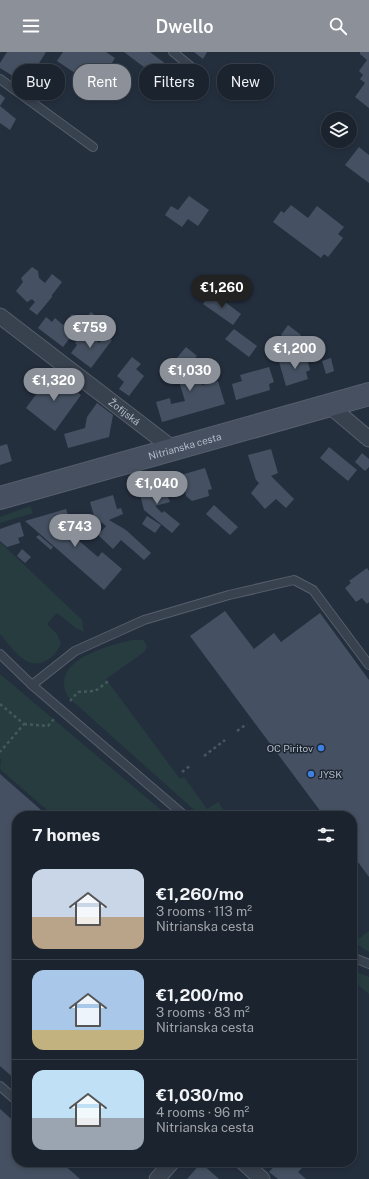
<!DOCTYPE html>
<html lang="en">
<head>
<meta charset="utf-8">
<style>
  :root { --surface:#1b232e; --page:#242b36; --text:#f1f3f6; --muted:#a0a4aa; --line:#39404a; --accent:#8c9099 }
  body { margin:0; font-family:"Public Sans",sans-serif; background:var(--page); color:var(--text); height:100vh; display:flex; flex-direction:column; font-size:15px; white-space:nowrap }
  * { box-sizing:border-box; margin:0 }
  p { font-size:13px; color:var(--muted) }
  .icon { flex:none; width:22px; height:22px; fill:none; stroke:currentColor; stroke-width:2; stroke-linecap:round; stroke-linejoin:round }
  .map { position:relative; flex:1; overflow:hidden }
  .drawer { position:absolute; left:12px; top:759px; width:345px; height:356px; display:flex; flex-direction:column; background:var(--surface); border-radius:16px; box-shadow:0 2px 6px #0003,0 0 0 1px var(--line) }
  .drawer>* { flex:none }
  .guide { position:absolute; left:12px; top:12px; width:345px; height:36px; display:flex; gap:8px }
  .tools { position:absolute; left:321px; top:60px; display:grid; gap:8px }
  .tools a { display:grid; place-items:center; width:36px; height:36px; border-radius:50%; background:var(--surface); box-shadow:0 2px 6px #0003,0 0 0 1px var(--line); font-size:20px }
  .price { position:absolute; translate:-50% -34px; padding:0 9px; border-radius:14px; background:var(--accent); color:#fff; font-size:13px; line-height:26px; filter:drop-shadow(0 1px 2px #0008) }
  .price::after { content:''; position:absolute; left:50%; top:24px; width:12px; height:9px; margin-left:-6px; background:inherit; clip-path:polygon(0 0,100% 0,50% 100%) }
  .price.current { background:#222; color:#fff }
  ul { padding:0; list-style:none }
  li { display:flex; align-items:center; gap:12px; height:100px; padding:0 20px }
  li+li { border-top:1px solid var(--line) }
  li span { display:grid; place-items:center; flex:none; width:112px; height:80px; border-radius:12px; color:#555 }
  li>.icon { margin-inline-start:auto }
  span .icon { width:48px; height:48px; fill:#fffc; stroke-width:1 }
  li b { font-size:17px }
  h2 { display:flex; justify-content:space-between; align-items:center; height:48px; padding:0 20px; font-size:17px }
  .chip { padding:0 14px; border-radius:16px; background:var(--surface); box-shadow:0 2px 6px #0003,0 0 0 1px var(--line); font-size:14px; line-height:36px }
  .chip.current { background:var(--accent); color:#fff }
  header { display:flex; justify-content:space-between; align-items:center; height:52px; padding:0 20px; background:var(--accent); color:#fff; font-size:18px; font-weight:600 }
  .map>svg:first-child { display:block }
  .green { fill:#263c3f }
  .building { fill:#455162 }
  .lines { fill:none; stroke-linecap:round; stroke-linejoin:round }
  .lane-casing { stroke:#565f6c; stroke-width:10 }
  .street-casing { stroke:#565f6c; stroke-width:17 }
  .secondary-casing { stroke:#565f6c; stroke-width:24 }
  .path { stroke:#44595c; stroke-width:2.5; stroke-dasharray:3 3; stroke-linecap:butt }
  .lane { stroke:#38414e; stroke-width:8 }
  .street { stroke:#38414e; stroke-width:15 }
  .secondary { stroke:#465061; stroke-width:22 }
  .shop-dot { fill:#3f7fe0; stroke:#1d2633; stroke-width:1.5 }
  .labels { text-anchor:middle; stroke-width:3; stroke-linejoin:round; paint-order:stroke }
  .street-label { font-size:10px; fill:#b4bcc9; stroke:#1d2633 }
  .poi-label { font-size:10px; fill:#b4bcc9; stroke:#1d2633; text-anchor:end }
</style>
</head>
<body>
<header><svg class="icon" aria-label="menu" viewBox="0 0 24 24"><path d="M4 6h16M4 12h16M4 18h16"/></svg>Dwello<svg class="icon" aria-label="search" viewBox="0 0 24 24"><circle cx="10" cy="10" r="6"/><path d="M15 15l6 6"/></svg></header>
<div class="map">
<svg width="369" height="1127" viewBox="0 0 369 1127">
  <rect width="100%" height="100%" fill="#242f3e"/>
  <!-- green -->
  <g class="green">
    <path d="M30,454l3,7 -33,10v-6z"/>
    <path d="M0,490l82,78 2,12 -8,-4 -19,-15 -10,11 10,10 4,9c-4,9 -6,12 -14,17 -20,13 -35,-13 -47,-26z"/>
    <path d="M132,588h11l4,6 -3,6 -38,27 74,100 4,-2 23,32 11,-7 10,14h-27l-133,-119c-20,-36 39,-51 64,-57z"/>
    <path d="M0,622l168,142h-114l-54,-47 1,-9 -1,-2z"/>
    <path d="M352,879l6,8 11,-8v21l-17,-11z"/>
    <path d="M352,918l17,7v17l-17,-14z"/>
  </g>
  <!-- building -->
  <g class="building">
    <path d="M7,0h39l-20,32 -26,-16v-5z"/>
    <path d="M63,0h43l9,6 -16,26 -13,-8 -2,3 -27,-18z"/>
    <path d="M124,0h26l37,28 -10,12z"/>
    <path d="M194,0h13l-4,7z"/>
    <path d="M360,0h9v56l-14,-11 10,-14 -5,-4 3,-4 -4,-4 8,-11 -7,-6z"/>
    <path d="M0,42l5,4 -5,8z"/>
    <path d="M0,54l16,13 -6,11 -10,-7z"/>
    <path d="M359,95l10,8v28l-24,-18z"/>
    <path d="M189,144l20,14 -11,16 -10,-7 -6,8 -17,-12 6,-9 7,4z"/>
    <path d="M291,153l17,13 9,-12 27,21 -6,7 5,4 -15,19 -4,-3 -3,4 -48,-36 8,-11 3,2z"/>
    <path d="M32,215l6,4 1,7 6,5 7,-9 10,8 -10,13v2l-15,18 -8,-6 6,-7 -3,-3 -5,3 -11,-11 7,-9 -2,-4z"/>
    <path d="M212,240l29,22 -8,11 -30,-21z"/>
    <path d="M91,260l6,5 -10,13 -7,-5z"/>
    <path d="M72,262l10,8 -19,25 -25,-19 8,-11 6,5 3,-4 8,7z"/>
    <path d="M288,273l13,10 -7,10 -13,-10z"/>
    <path d="M234,277l23,17 -8,11 -24,-18z"/>
    <path d="M86,281l13,10 7,-8 6,5 -21,28 -20,-15 6,-8 -2,-2 3,-4 2,2z"/>
    <path d="M186,295l11,9 -12,13 5,5 2,7 8,-3 2,7 16,-4 7,23 -63,18 -6,-20 14,-4 1,6 14,-3 -7,-23 -11,-8z"/>
    <path d="M306,302l4,16 -4,2 2,7 -22,7 -7,-24z"/>
    <path d="M132,305l9,7 -5,5 8,7 -15,20 -10,-7 5,-7 -7,-6z"/>
    <path d="M331,306l3,13 -8,3 -4,-13z"/>
    <path d="M269,315l5,15 -5,2 1,6 -34,10 -4,-16 10,-3 -2,-6z"/>
    <path d="M52,321l29,22 -26,36 -29,-23z"/>
    <path d="M97,351l16,12 -4,22 -41,11 -4,-14 21,-6 2,-11z"/>
    <path d="M7,392l5,17 -12,4v-19z"/>
    <path d="M329,395l28,23 -9,11 -28,-23z"/>
    <path d="M271,397l7,24 -7,3 23,23 -8,9 -10,-9 -11,10 -14,-16 8,-10 -3,-3 -8,-25z"/>
    <path d="M362,401l7,6v8l-4,4 -10,-9z"/>
    <path d="M205,416l7,21 -4,1 1,6 -17,5 -6,-5 -5,-21z"/>
    <path d="M180,423l4,14 -7,2 -4,-14z"/>
    <path d="M159,429l3,8h3l5,13 -15,4 7,7 2,-2 16,13 -8,9 -28,-23 -6,-23z"/>
    <path d="M113,443l4,14 4,-1 2,6 -14,6 17,10 25,23 -7,7 -23,-20 -8,9 -15,-14 8,-9 -5,-4 -5,1 -6,-21z"/>
    <path d="M214,453l24,22 -8,8 -24,-21z"/>
    <path d="M66,457l6,18 -7,2 33,28 4,-5 20,17 -18,21 -79,-69z"/>
    <path d="M147,464l14,9 -6,8 -13,-9z"/>
    <path d="M20,470l4,14 -6,2 2,5 -13,4 -7,-6v-12z"/>
    <path d="M39,483l14,12 -2,3 -15,-13z"/>
    <path d="M22,497l9,8 -6,6 -8,-7z"/>
    <path d="M367,516l2,3v31l-2,2 -5,-6 -6,4 -11,-14 6,-5 -2,-2z"/>
    <path d="M225,559l29,38 20,-16 7,9 39,-29 49,67v197l-17,-23v-38h-28l-134,-180z"/>
    <path d="M0,722l48,42h-31v265l-17,-15z"/>
    <path d="M0,1057l17,15v38h44l19,17h-80z"/>
    <path d="M278,1110h30l-10,10 8,7h-28l-9,-7z"/>
    <path d="M201,1111l18,16h-32z"/>
  </g>
  <g class="lines">
    <defs>
      <g id="lane">
        <path d="M173,0l22,18"/>
        <path d="M0,27l93,68"/>
        <path d="M0,602l32,31 153,131"/>
        <path d="M32,633l43,-34 69,-31 85,-25 65,-15 19,10 56,75"/>
        <path d="M352,905l17,7"/>
        <path d="M0,1034l17,15"/>
      </g>
      <g id="street">
        <path id="s1" d="M0,264l172,132"/>
        <path d="M330,354l39,33"/>
        <path d="M243,1110l19,17"/>
        <path d="M157,1127l15,-17"/>
      </g>
      <g id="secondary">
        <path id="s2" d="M0,446l369,-104"/>
      </g>
    </defs>
    <!-- lane casing -->
    <use href="#lane" class="lane-casing"/>
    <!-- street casing -->
    <use href="#street" class="street-casing"/>
    <!-- secondary casing -->
    <use href="#secondary" class="secondary-casing"/>
    <!-- path -->
    <g class="path">
      <path d="M70,649l8,-9 17,-1 15,-11"/>
      <path d="M0,652l24,20 -24,28"/>
      <path d="M24,672l24,2 6,-7"/>
      <path d="M237,679l10,-7"/>
      <path d="M204,704l21,-16"/>
      <path d="M182,720l9,-7"/>
    </g>
    <!-- lane -->
    <use href="#lane" class="lane"/>
    <!-- street -->
    <use href="#street" class="street"/>
    <!-- secondary -->
    <use href="#secondary" class="secondary"/>
  </g>
  <!-- markers -->
  <g class="shop-dot">
    <circle cx="321" cy="696" r="4"/>
    <circle cx="311" cy="722" r="4"/>
  </g>
  <g class="labels">
    <!-- street labels -->
    <g class="street-label">
      <text dy="4" stroke="none"><textPath href="#s1" startOffset="157">Žofijská</textPath></text>
      <text dy="4" stroke="none"><textPath href="#s2" startOffset="192">Nitrianska cesta</textPath></text>
    </g>
    <!-- poi labels -->
    <g class="poi-label">
      <text x="313" y="700">OC Piritov</text>
      <text x="319" y="726" text-anchor="start">JYSK</text>
    </g>
  </g>
</svg>
<div class="tools">
<a><svg class="icon" aria-label="layers" viewBox="0 0 24 24"><path d="M12 4l9 5-9 5-9-5zM3 14l9 5 9-5"/></svg></a>
</div>
<b class="price current" style="left:222px;top:257px">€1,260</b>
<b class="price" style="left:90px;top:297px">€759</b>
<b class="price" style="left:295px;top:318px">€1,200</b>
<b class="price" style="left:190px;top:340px">€1,030</b>
<b class="price" style="left:54px;top:350px">€1,320</b>
<b class="price" style="left:157px;top:453px">€1,040</b>
<b class="price" style="left:75px;top:496px">€743</b>
<div class="guide">
<a class="chip">Buy</a>
<a class="chip current">Rent</a>
<a class="chip">Filters</a>
<a class="chip">New</a>
</div>
<section class="drawer">
<h2>7 homes<svg class="icon" aria-label="filters" viewBox="0 0 24 24"><path d="M4 7h16M4 17h16"/><circle cx="9" cy="7" r="2"/><circle cx="15" cy="17" r="2"/></svg></h2>
<ul>
<li><span style="background:linear-gradient(#c9d6e8 60%,#b9a48a 0)"><svg class="icon" aria-label="home" viewBox="0 0 24 24"><path d="M3 11l9-7 9 7M6 9v11h12V9"/></svg></span><div><b>€1,260/mo</b><p>3 rooms · 113 m²</p><p>Nitrianska cesta</p></div></li>
<li><span style="background:linear-gradient(#a9c7e8 75%,#c2b280 0)"><svg class="icon" aria-label="home" viewBox="0 0 24 24"><path d="M3 11l9-7 9 7M6 9v11h12V9"/></svg></span><div><b>€1,200/mo</b><p>3 rooms · 83 m²</p><p>Nitrianska cesta</p></div></li>
<li><span style="background:linear-gradient(#bfe0f5 60%,#9aa5b1 0)"><svg class="icon" aria-label="home" viewBox="0 0 24 24"><path d="M3 11l9-7 9 7M6 9v11h12V9"/></svg></span><div><b>€1,030/mo</b><p>4 rooms · 96 m²</p><p>Nitrianska cesta</p></div></li>
</ul>
</section>
</div>
</body>
</html>
